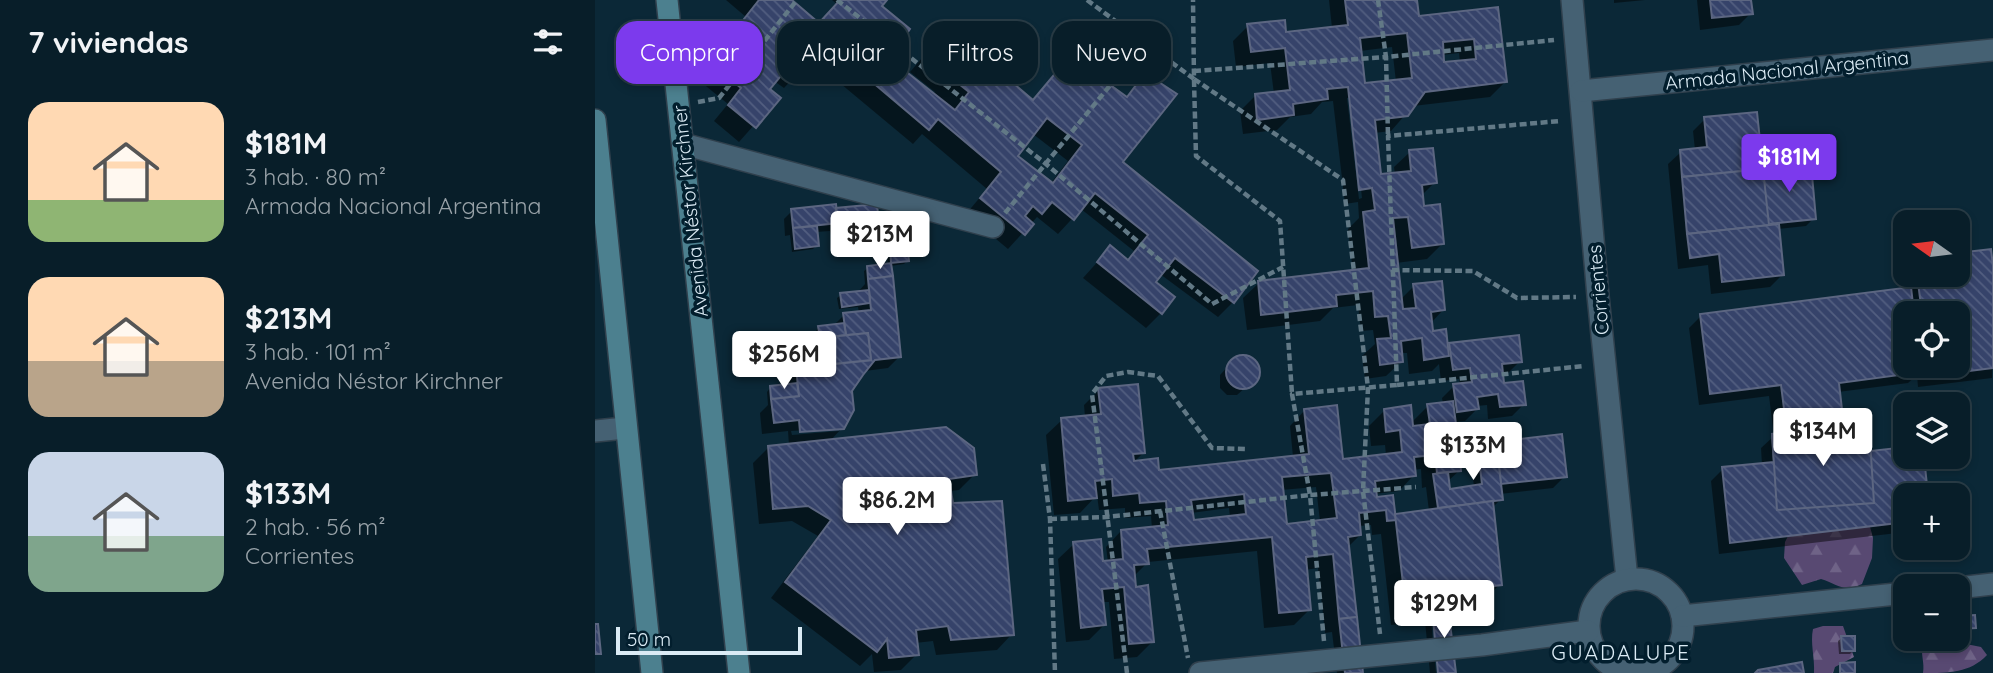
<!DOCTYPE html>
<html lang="es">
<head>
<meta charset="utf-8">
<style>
  :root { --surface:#081e29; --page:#112731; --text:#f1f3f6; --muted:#98a2a8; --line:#293c46; --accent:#7c3aed }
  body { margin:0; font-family:Quicksand,sans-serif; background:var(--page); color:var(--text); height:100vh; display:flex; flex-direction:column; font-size:26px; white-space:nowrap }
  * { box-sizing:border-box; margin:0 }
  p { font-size:23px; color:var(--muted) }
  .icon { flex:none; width:38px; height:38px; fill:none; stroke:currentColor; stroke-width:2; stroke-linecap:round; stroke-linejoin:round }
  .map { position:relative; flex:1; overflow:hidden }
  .sheet { display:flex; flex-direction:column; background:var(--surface); width:595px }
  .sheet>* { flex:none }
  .top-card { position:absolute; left:21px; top:21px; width:665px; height:63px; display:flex; gap:14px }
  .needle { width:46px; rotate:284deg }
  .tools { position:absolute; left:1298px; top:210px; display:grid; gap:14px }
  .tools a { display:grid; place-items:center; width:77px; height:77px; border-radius:14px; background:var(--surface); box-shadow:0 4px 10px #0003,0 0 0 2px var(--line); font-size:35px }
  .scale { position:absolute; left:21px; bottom:18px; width:186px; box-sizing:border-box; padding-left:7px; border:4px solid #dbebf5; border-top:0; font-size:19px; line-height:24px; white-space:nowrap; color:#dbebf5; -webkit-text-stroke:5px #021e2d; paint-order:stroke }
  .price { position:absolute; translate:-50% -60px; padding:0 16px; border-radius:7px; background:#fff; color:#222; font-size:23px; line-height:46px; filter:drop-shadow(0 2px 4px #0008) }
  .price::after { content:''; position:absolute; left:50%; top:42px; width:21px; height:16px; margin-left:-10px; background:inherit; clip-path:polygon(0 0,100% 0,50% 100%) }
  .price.selected { background:var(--accent); color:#fff }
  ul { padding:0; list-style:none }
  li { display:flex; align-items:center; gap:21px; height:175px; padding:0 28px }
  li span { display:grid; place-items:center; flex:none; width:196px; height:140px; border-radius:21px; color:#555 }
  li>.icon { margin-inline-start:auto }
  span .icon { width:84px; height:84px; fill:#fffc; stroke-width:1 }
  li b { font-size:30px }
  h2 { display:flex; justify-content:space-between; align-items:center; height:84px; padding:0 28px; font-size:30px }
  .pill { padding:0 24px; border-radius:21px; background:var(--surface); box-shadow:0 4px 10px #0003,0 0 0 2px var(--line); font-size:24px; line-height:63px }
  .pill.selected { background:var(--accent); color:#fff }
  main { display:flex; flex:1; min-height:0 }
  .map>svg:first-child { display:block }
  .forest { fill:url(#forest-firs) }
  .shadow { fill:#0007; fill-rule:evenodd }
  .building { fill:url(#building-back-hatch); stroke:#5c6681; stroke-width:2; fill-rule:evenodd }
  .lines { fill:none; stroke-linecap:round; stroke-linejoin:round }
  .street-casing { stroke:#30404d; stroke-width:24 }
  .secondary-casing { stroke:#30404d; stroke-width:24 }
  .path { stroke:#627986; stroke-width:4.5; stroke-dasharray:7 3.5; stroke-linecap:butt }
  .street { stroke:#456173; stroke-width:21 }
  .secondary { stroke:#4c808f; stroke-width:21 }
  .labels { text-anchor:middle; stroke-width:7; stroke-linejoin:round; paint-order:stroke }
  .street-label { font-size:19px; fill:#dbebf5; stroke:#021e2d }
  .neighbourhood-label { font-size:21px; letter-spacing:2px; fill:#dbebf5; stroke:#021e2d }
</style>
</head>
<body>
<main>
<section class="sheet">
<h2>7 viviendas<svg class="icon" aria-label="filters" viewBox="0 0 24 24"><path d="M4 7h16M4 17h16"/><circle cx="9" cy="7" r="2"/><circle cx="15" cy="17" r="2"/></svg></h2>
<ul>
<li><span style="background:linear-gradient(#ffd9b3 70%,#8fb573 0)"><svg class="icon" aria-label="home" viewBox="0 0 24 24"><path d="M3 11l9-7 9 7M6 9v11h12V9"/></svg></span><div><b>$181M</b><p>3 hab. · 80 m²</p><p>Armada Nacional Argentina</p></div></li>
<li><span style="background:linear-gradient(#ffd9b3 60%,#b9a48a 0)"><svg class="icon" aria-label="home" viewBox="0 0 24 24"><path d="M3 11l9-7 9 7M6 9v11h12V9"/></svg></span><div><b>$213M</b><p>3 hab. · 101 m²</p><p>Avenida Néstor Kirchner</p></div></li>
<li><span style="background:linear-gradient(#c9d6e8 60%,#7fa58c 0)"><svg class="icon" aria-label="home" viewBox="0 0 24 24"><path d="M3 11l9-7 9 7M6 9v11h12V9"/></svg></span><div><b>$133M</b><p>2 hab. · 56 m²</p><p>Corrientes</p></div></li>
</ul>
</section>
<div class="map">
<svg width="1398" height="673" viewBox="0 0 1398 673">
  <defs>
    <pattern id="forest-firs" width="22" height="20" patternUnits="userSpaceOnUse" patternTransform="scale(1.75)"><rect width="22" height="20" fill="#584972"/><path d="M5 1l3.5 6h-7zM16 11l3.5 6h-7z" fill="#6f6387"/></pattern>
    <pattern id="building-back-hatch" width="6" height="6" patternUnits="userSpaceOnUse" patternTransform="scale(1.75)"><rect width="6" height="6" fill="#36436a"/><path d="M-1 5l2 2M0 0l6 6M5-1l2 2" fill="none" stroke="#525e80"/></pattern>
  </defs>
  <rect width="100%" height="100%" fill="#0b2837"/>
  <!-- forest -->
  <g class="forest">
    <path d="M1274,523l4,15 -1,20 -10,26c-18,9 -25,0 -41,-5l-19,6 -18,-27 1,-16 5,-10z"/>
    <path d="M1228,626h20l11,31 -19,10 -2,6h-19c1,-15 -4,-30 -1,-44z"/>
    <path d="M1338,639l18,7 10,-3 20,4 6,8c-17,18 -38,18 -64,18 2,-11 -3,-19 0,-29z"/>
  </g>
  <!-- shadow -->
  <g class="shadow">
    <path d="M131,0h64l28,25 19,-21 -5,-4h53l-6,6 18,38 -13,13 49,37 2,-2 -25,-20 37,-43 85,72 57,-66 6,41 30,22 21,-23 -25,87 112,140 -15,15 -58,-43 -6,8 7,31 -15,15 -63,-50 27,-30 16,13 8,-10 -53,-42 -23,25 -21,-17 -29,32 -42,-35 21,-25 -65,-55 -9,10 -102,-85 -27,29 -10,-7 -6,8 10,9 -39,44 -25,-21 14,-17 -32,-26 50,-61zM438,134l35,27 -17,22 -35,-27z"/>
    <path d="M734,0h86l2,18 80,-9 8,73 -15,15 -77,9 -22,25 -17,2 5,43 16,-1 -1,-8 16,-15 25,30 -14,14 2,12 19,36 -15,15 -31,4 4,37 14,-14 29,24 -12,13 1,10 15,15 3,-3 70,16 -12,12 -7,1 2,11 21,19 -12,12 -24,3 -1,-14 -10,1v3l-12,12 -11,1 -10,11 2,15 14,22 -13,12 1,9 26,-4 -4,-33 8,-8 87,30 -12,12 -53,6 1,5 -9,9 8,76 -15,16 -39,4 8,69h-14l-5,-56 -4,3 5,53h-6l-5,-52 -34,4 -10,-91 -9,1 -1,-10 -12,1 1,9 -12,12 13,126h-24l-5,-41 -7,1 -7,-65 -13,2 4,40 -15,15 -30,3 -7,-77 -109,11 -15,15 19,65 -15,15 -23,2 -5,-57h-7l2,23 -15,15 -23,2 -8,-83 16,-15 28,19 6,-1 -2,-15 15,-16 31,-2 -1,-13 -26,2v-10l-26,2 -2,-15 -17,18 -26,2 -8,-80 16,-15 23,-3 -1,-12 15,-15 45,62 -11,11 24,9 136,-15 -3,-31 15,-16 36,51 45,-6 -1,-10 -14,1 -2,-20 16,-16 26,13 17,-17 15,-2 -1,-6 12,-12 6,-1 -1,-6 -18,2 -2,-17 -7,7 -23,3 -2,-21h-6l1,8 -16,15 -21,3 -3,-23 13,-12 -2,-14 -12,1 -3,-26 -25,3 -13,13 -73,9 -4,-32 16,-15 94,-11 -5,-43 11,-11 -1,-16 -13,2 -12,-103 -11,1 -11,12 -21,3 -13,13 -34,4 -3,-23 15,-15 19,-2 -4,-31 -34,4 -3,-26 15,-15 37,8 47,-6zM797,47l4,35 -32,3 -4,-34zM864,53l1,10 -17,1 -1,-9zM752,98h4l11,100 -3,1zM826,469l1,19 4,-1 3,24 -36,5 -18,-18 -1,-4 25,-3 15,-16 -1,-5zM721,487l4,34 -35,5 -4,-36zM634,508l1,9 -38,5 -1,-9z"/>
    <path d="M1019,0h31l-31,3z"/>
    <path d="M1102,0h53l1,13 -12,12 -39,5z"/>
    <path d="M1110,119l109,99 -8,8 -29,3 5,46 -12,12 -59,7 -3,-29 -30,4 -10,-105 13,-12 14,-2 -2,-19z"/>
    <path d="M240,210l42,13 -8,8 -38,4 -1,-4 -14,1 1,13 -4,4 -21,3 -2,-17 -5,1 -1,-17 8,-8z"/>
    <path d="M295,247l17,14 -3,3 -14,2 10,90 -12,12 -23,3 -15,19 -8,38 -13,14 146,32 -16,16 -9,1 2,13 60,130 -15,16 -61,5 -3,-14 -18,2 2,11 -16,16 -27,2 -2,-18 -12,12 -89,-68 47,-62 -26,-15 -33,3 -6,-61 15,-15 21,-2 -1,-15 -26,3 -2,-21 8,-8 -1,-13 3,-4 15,-2 -1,-4 9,-9 -2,-11 4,-4 18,-2 -1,-8 5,-4 -1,-13 3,-4 14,-1 11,-11 15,-2 -1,-6 -19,2 -2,-11 4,-3 16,-2 8,-9 -1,-13 4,-3 20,-3 -1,-15zM244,428v3l-47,4 -1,-4z"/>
    <path d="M1311,271v4h52l35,5 -1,98 -74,9 -1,-12 -9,8 -70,9 5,37 26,24 53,4 5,38h-21v37l-187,22 -8,-73 12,-12 39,-4 -1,-17 13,-12 -5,-40 -70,9 -10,-77 12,-12 205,-27 -2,-17zM1311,313h52v53h-52z"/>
    <path d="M644,357l10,1 7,6 2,8 -2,6 -19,17h-10l-7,-7v-13l13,-14z"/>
    <path d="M1363,618l16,9 -4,4h-12z"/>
    <path d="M1247,638l12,12 -4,4h-11l-1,-13z"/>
  </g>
  <!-- building -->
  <g class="building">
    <path d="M164,0h33l27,23 21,-23h47l-5,6 28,23 -11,16 -17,-13 -11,12 84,66 14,-18 -45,-36 23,-29 86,73 56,-67 27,20 -18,23 29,21 18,-24 32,21 -54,68 135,109 -24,32 -59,-45 -19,24 19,15 -13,17 -65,-52 13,-17 18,15 20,-25 -53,-42 -21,27 -22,-18 -10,12 -9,-8 -8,10 9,8 -9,11 -45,-37 21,-26 -63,-53 -9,11 -103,-87 -25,31 -12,-8 -19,23 11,9 -25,30 -28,-23 13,-17 -31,-26zM452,118l35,27 -29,38 -35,-27z"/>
    <path d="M750,0h72l2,16 79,-9 9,75 -82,10 -17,24 -33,4 6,54 30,-3 -2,-21 24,-2 4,35 -15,2 2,21 16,-2 4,40 -32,4 -4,-31 -15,1 10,91 13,-1 -3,-24 29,-3 3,29 -14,2 2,19 13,-2 3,27 -25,4 -2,-22 -21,3 2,21 -23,3 -3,-26 14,-1 -3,-22 -13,1 -2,-26 -37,4 1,11 -76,9 -3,-34 111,-13 -6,-56 12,-2 -3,-22 -13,2 -11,-103 -21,2 1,10 -35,5 1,11 -37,5 -2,-26 35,-4 -5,-42 -34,4 -4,-28 38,-4 1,12 62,-7zM812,33l5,45 -47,5 -5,-45zM879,39l2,20 -32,3 -1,-20z"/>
    <path d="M1115,0h41l2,14 -41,4z"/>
    <path d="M1162,112l6,57 -81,8 -2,-27 27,-3 -3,-30z"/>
    <path d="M1216,164l5,55 -48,5 -5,-55z"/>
    <path d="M1168,169l6,56 -82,9 -5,-57z"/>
    <path d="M241,204l2,19 -45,5 -2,-19z"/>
    <path d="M282,204l2,20 -40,4 -3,-20z"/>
    <path d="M1184,224l5,51 -62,7 -3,-28 -29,4 -3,-24z"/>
    <path d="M222,226l2,20 -24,3 -2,-21z"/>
    <path d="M312,243l2,18 -18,2 -1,-18z"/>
    <path d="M1396,249l2,17v102l-63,8 -2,-10h30v-53h-36l-5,-38h41v-22z"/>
    <path d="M296,263l2,13 -25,3 -1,-13z"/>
    <path d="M298,276l8,81 -26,3 -12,15 -11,16 2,19 -10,19 -44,3 -1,-12 -25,3 -3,-24 28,-3 -3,-28 75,-8 -3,-27 -22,2 -3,-22 28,-3 -3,-31z"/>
    <path d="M1316,287l3,26h-8v53h15l1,6 -83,11 5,44 -57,6 -6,-48 -71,9 -10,-80z"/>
    <path d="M274,290l1,13 -28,4 -2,-14z"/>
    <path d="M249,323l2,12 -26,3 -2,-12z"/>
    <path d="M273,333l3,27 -48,5 -3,-27z"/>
    <path d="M924,335l3,27 -20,2 2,19 19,-2 3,24 -26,2 -2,-13 -21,3 2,12 -22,3 -4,-28 19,-2 -2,-14 -17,2 -4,-27z"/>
    <path d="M226,354l2,11 -27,3 -2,-12z"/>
    <circle cx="648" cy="372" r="17"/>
    <path d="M202,383l2,13 -28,3 -1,-13z"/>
    <path d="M543,384l7,69 -12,1 1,7 24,-3 1,12 150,-16 -5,-45 33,-4 6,54 59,-7 -2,-22 -14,2 -2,-23 27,-4 2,21 17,-2 -3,-20 26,-3 3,23 -11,1 2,21 12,-1 2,26 -24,2 -2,-18 -21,2 2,19 -41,5 2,16 16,-2 3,25 -9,1 -1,-11 -27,3 2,22 -13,2 9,80 -18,2 -6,-65 -27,3 5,53 -32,3 -7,-76 -125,12 2,15 -15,1 2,22 12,-2 6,57 -25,2 -5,-57 -22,2 4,36 -25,3 -8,-86 28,-3 2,22 20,-2 -2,-29 47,-5 -2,-24 -26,2 -1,-10 -26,3 -1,-17 -17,2 2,17 -29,3 -7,-83 40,-4 -3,-26zM736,473l6,45 -50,6 -5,-47zM649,494l2,20 -52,6 -3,-20z"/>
    <path d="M1274,424l2,27 35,-4v10h18l4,38h-22v27l-176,21 -8,-76 52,-5 -2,-28z"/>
    <path d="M1274,424l5,79 -97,7 -5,-76z"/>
    <path d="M351,427l28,21 3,27 -28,4 4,24 49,-2 12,134 -63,5 -3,-14 -32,4 3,25 -30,3 -2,-19 -10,13 -92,-70 46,-62 -23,-14 -35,3 -5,-63z"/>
    <path d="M967,434l5,43 -66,7 -5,-42z"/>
    <path d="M901,442l7,58 -65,8 -5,-34 15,-2 2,17 32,-5 -5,-40z"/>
    <path d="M898,501l9,84 -55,6 1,15 -42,4 -11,-96z"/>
    <path d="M1368,601v11h-5v-10z"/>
    <path d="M853,606l8,67h-18l-6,-66z"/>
    <path d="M1380,615l1,13 -18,1v-13z"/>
    <path d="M762,617l6,56h-18l-6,-54z"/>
    <path d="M0,624h3l3,30h-6z"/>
    <path d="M1246,636h14v15h-13z"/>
    <path d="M1207,662l2,11h-49l3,-3z"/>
    <path d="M1260,662v11h-15v-10z"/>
  </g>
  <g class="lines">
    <defs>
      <g id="street">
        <path d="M977,0l26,296 29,283"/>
        <path d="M986,91l412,-41"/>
        <path d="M88,144l310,83"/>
        <path d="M0,431l30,-3"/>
        <circle cx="1041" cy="626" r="47"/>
        <path d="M1363,588l35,-4"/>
        <path d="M1087,616l224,-23"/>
        <path d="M605,673l282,-28 106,-14"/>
      </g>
      <g id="secondary">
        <path d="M72,0l72,673"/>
        <path d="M0,120l57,553"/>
      </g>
    </defs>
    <!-- street casing -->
    <use href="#street" class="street-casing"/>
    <!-- secondary casing -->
    <use href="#secondary" class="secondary-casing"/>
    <!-- path -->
    <g class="path">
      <path d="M242,0l209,164 166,140 71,-37"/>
      <path d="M492,0l107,79 -1,-79"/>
      <path d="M783,0l8,57 168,-17"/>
      <path d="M599,71l192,-14 2,79"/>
      <path d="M599,79l149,101 25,208 -5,103 17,143"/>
      <path d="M599,80l2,76 84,65 12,173"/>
      <path d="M103,102l21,-4 78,-98"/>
      <path d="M410,213l140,-170"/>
      <path d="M797,270l81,1 44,27 59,-1"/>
      <path d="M802,385l187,-19"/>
      <path d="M448,464l7,55 5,154"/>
      <path d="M565,511l28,147"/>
      <path d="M455,519l57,-2 203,-22 -18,-101 105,-9 -9,-249 172,-15"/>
      <path d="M729,641l-14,-146 106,-8"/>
      <path d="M532,673l-35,-279 14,-18 22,-4 30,4 54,72 35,1"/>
    </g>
    <!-- street -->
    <use href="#street" class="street"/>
    <!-- secondary -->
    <use href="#secondary" class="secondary"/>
  </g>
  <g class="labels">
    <!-- street labels -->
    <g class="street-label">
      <text transform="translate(1192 70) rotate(-6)" y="7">Armada Nacional Argentina</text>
      <text transform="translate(95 211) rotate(-96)" y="7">Avenida Néstor Kirchner</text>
      <text transform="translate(1003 290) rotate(-95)" y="7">Corrientes</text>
    </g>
    <!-- neighbourhood labels -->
    <g class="neighbourhood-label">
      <text x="1026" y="660">GUADALUPE</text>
    </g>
  </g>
</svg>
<div class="tools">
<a><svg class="needle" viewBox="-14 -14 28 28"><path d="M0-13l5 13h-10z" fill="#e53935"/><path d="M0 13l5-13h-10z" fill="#98a2a8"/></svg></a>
<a><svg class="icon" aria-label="locate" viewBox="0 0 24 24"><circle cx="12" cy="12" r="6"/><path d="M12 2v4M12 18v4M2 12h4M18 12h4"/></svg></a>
<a><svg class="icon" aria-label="layers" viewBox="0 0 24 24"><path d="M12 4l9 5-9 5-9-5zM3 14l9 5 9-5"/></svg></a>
<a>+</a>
<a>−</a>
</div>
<div class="scale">50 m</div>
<b class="price selected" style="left:1194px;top:194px">$181M</b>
<b class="price" style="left:285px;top:271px">$213M</b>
<b class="price" style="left:189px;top:391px">$256M</b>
<b class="price" style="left:1228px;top:468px">$134M</b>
<b class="price" style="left:878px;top:482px">$133M</b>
<b class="price" style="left:302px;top:537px">$86.2M</b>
<b class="price" style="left:849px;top:640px">$129M</b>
<div class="top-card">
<a class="pill selected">Comprar</a>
<a class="pill">Alquilar</a>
<a class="pill">Filtros</a>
<a class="pill">Nuevo</a>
</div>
</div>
</main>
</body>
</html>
